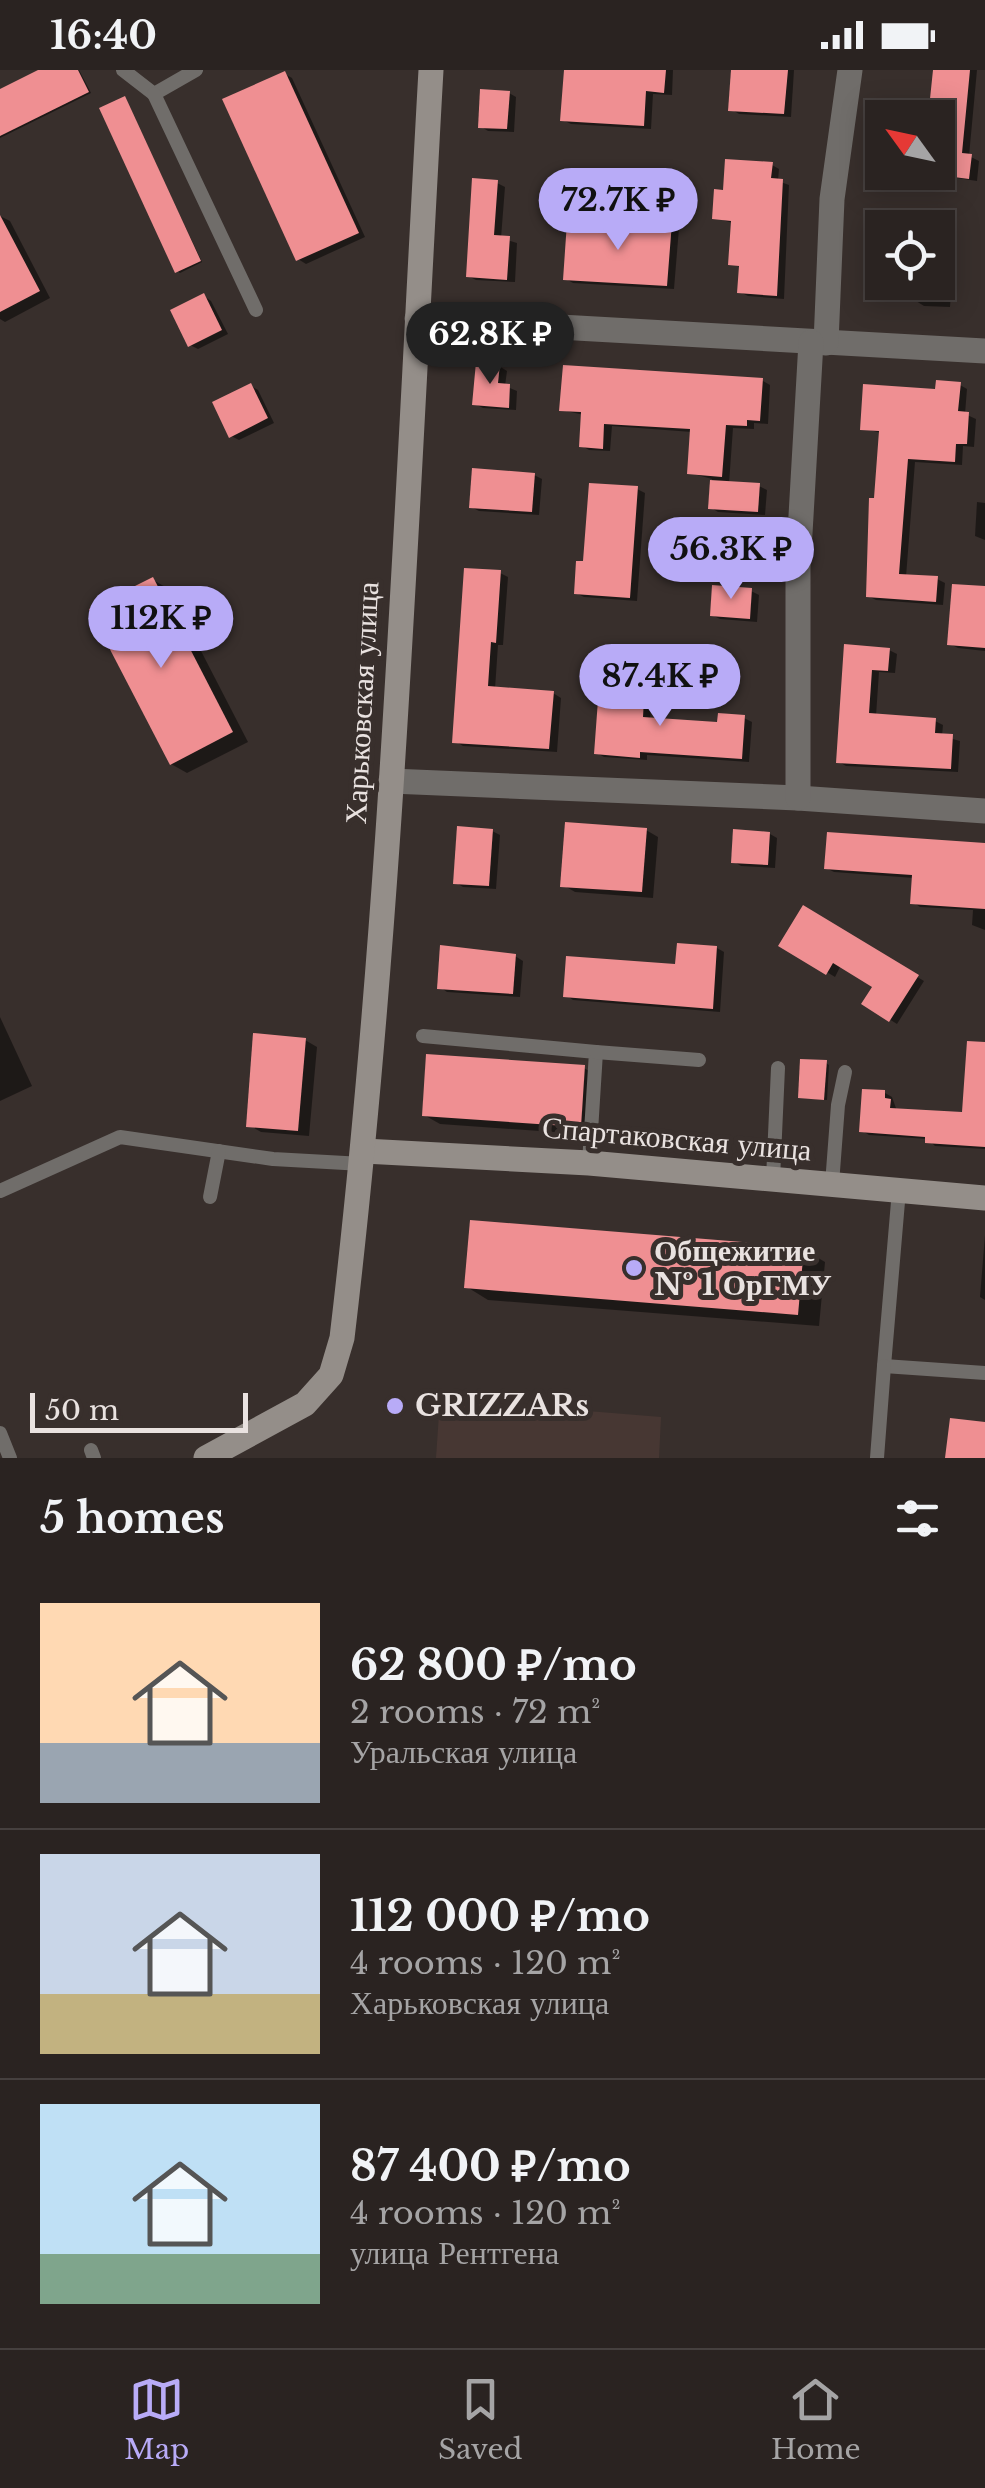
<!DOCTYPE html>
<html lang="en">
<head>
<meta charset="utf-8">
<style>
  :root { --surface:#2a2321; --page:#322b2a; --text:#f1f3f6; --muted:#a5a4a5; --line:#46403f; --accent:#b8abf7 }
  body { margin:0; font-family:"Libre Baskerville",serif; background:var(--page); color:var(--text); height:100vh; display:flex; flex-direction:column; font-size:38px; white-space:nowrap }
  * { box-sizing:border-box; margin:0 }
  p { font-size:32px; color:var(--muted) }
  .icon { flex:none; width:55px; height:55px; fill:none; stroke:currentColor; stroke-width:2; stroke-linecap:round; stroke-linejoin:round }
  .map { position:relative; height:1388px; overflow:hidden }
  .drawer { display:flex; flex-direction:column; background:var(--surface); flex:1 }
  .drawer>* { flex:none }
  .needle { width:65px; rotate:303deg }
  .tools { position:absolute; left:865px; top:30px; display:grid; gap:20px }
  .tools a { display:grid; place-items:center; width:90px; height:90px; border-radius:0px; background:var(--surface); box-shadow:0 5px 25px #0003,0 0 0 2px var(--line); font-size:50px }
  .scale { position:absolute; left:30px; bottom:25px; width:218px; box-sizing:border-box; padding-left:10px; border:5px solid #e9e2e0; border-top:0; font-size:28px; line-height:35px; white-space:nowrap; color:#e9e2e0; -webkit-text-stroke:8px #382f2c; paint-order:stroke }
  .price { position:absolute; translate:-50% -85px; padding:0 22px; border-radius:35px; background:var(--accent); color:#111; font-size:32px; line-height:65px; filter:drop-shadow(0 2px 5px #0008) }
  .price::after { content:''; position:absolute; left:50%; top:60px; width:30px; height:22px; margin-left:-15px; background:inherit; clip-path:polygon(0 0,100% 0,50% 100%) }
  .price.active { background:#222; color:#fff }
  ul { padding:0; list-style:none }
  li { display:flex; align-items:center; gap:30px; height:250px; padding:0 40px }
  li+li { border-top:2px solid var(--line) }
  li span { display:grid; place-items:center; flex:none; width:280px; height:200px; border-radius:0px; color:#555 }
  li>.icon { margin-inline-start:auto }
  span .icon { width:120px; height:120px; fill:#fffc; stroke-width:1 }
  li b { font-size:42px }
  h2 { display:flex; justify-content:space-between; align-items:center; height:120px; padding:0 40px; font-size:42px }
  .status { display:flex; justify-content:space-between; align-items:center; height:70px; padding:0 50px; background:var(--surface); direction:ltr }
  .status svg { height:28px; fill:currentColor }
  .dock { display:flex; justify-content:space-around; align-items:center; height:140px; border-top:2px solid var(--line); background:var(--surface); font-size:28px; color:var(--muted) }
  .dock a { display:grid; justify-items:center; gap:5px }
  .dock .active { color:var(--accent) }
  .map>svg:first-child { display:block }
  .built { fill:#473733 }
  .shadow { fill:#0007 }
  .building { fill:#ef8f92 }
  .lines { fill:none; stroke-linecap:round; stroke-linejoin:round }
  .lane { stroke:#706d6a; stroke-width:14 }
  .street { stroke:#706d6a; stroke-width:25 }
  .secondary { stroke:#948e89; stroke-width:25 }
  .poi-dot { fill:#b8abf7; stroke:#382f2c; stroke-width:4 }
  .labels { text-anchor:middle; stroke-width:10; stroke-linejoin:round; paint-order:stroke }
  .street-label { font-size:30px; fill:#e9e2e0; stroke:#382f2c }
  .poi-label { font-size:30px; font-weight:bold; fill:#e9e2e0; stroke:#382f2c; text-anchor:start }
</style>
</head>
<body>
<div class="status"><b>16:40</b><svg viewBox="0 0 49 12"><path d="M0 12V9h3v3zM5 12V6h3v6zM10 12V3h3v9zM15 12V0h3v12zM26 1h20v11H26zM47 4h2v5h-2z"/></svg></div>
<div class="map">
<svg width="985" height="1388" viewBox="0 0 985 1388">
  <rect width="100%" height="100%" fill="#382f2c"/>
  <!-- built -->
  <path class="built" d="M440,1329l221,18 -2,41h-223z"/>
  <!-- shadow -->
  <g class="shadow">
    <path d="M44,0h35l12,23 -91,45v-46z"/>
    <path d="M567,0h106l-1,25 -19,-1 -2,35 -80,-5 -8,-4z"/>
    <path d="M734,0h60l-3,47 -52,-3 -8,-5z"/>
    <path d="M935,0h42l-8,86 10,5 -2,20 -61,-9h22z"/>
    <path d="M285,4l7,4 73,159 -59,27 -8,-5z"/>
    <path d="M509,23l7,4 -2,35 -26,-1 -8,-5z"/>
    <path d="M125,29l77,163 -22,11 -3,-2z"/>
    <path d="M772,95l7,4 -1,12 11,4 -5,114 -36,-3 -8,-4 2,-24 -11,-5 2,-40 -18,-5z"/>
    <path d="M497,113l8,4 -4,51 16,5 -2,39 -39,-2 -8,-4z"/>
    <path d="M0,146l10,5 40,77 -45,24 -5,-3z"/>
    <path d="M921,150l27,2 8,5 -6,80 -26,-1 -8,-5 1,-19h21v-54h-17z"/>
    <path d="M671,154l8,4 -5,61 -101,-6 -7,-4 76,-50z"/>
    <path d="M204,226l7,5 17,33 -30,15 -8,-4z"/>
    <path d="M499,296l8,5 -2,15 12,5 -1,19 -33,-2 -8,-4z"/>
    <path d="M763,311l7,4 -2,39 -14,-1v6l-21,-1 -4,56 30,2 8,4 -2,25 -47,-3 -8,-5 2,-28 -22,-6 2,-41 -80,-6 -2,25 -21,-1 -7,-4 2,-31 -22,-5z"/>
    <path d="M960,315l7,4 -2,25 11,5 -2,28 -11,-1 -1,19 -47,-3 -9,115 31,2 8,4 -2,22 -67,-5 -8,-4 13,-163 -18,-5 75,-36z"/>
    <path d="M251,316l7,4 16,33 -35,17 -8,-4z"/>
    <path d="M534,405l8,4 -3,36 -60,-4 -8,-4z"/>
    <path d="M637,419l8,4 -8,108 -53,-4 -8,-4z"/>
    <path d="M977,432l8,1v37l-10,-4z"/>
    <path d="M500,503l8,4 -5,68h-5l-3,44 58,4 8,5 -4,54 -94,-6 -8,-5z"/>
    <path d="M153,510l16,9 79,153 -61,31 -16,-9z"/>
    <path d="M985,519v62l-27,-3 -8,-4z"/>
    <path d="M751,521l8,4 -2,27 -37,-3 -8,-4z"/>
    <path d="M847,577l42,3 8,4 -2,19 -16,-1 -3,44 59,5 8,4 -1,11 18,5 -2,31 -112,-6 -7,-4z"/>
    <path d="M621,607l8,4 -1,19 23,6 -1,14 69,5 25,-7 8,4 -3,40 -102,-7v5l-43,-3 -7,-4z"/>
    <path d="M646,760l12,7 -5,61 -78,-6 -12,-7z"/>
    <path d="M492,761l8,4 -4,54 -33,-2 -8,-5z"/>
    <path d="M770,764l7,4 -2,30 -34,-2 -8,-5z"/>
    <path d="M985,776v84l-13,-5 1,-15 -53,-3 -7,-5 1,-24 -80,-6 -8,-4z"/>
    <path d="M804,838l120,73 -27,43 -32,-20 11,-18 -35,-21 -6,12 -53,-32z"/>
    <path d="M717,878l7,4 -4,60 -147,-12 -7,-5 112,-29z"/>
    <path d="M515,886l8,5 -3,36 -73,-5 -7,-5z"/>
    <path d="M0,947l32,69 -32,15z"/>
    <path d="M305,970l12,7 -8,89 -48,-4 -12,-7z"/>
    <path d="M985,986v93l-50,-3 -7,-7 -59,-4 -8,-5 24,-37 7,4 5,14 67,4z"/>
    <path d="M826,993l3,2 -2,35 -24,-2z"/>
    <path d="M584,998l15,9 -3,58 -156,-11 -16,-9z"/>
    <path d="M985,1165v65l-5,-3z"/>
    <path d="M803,1179l22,13 -6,64 -331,-26 -21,-13z"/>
  </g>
  <!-- building -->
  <g class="building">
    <path d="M38,0h40l11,22 -89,44v-47z"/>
    <path d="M564,0h102l-2,23 -18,-2 -2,35 -84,-5z"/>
    <path d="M731,0h57l-4,44 -56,-3z"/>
    <path d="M933,0h37l-8,83 10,1 -3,25 -31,-4v-57h-10z"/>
    <path d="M285,1l74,162 -63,28 -74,-162z"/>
    <path d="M480,19l30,2 -3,38 -29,-1z"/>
    <path d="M125,26l76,165 -26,12 -76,-165z"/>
    <path d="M725,89l48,3 -2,16 12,1 -6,117 -40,-3 2,-27 -11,-1 3,-44 -19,-2 2,-30 9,1z"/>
    <path d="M472,108l26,2 -4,55 16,1 -3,44 -41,-3z"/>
    <path d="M0,145l40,76 -40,21z"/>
    <path d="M641,150l31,2 -5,64 -104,-6 4,-58 73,4z"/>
    <path d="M204,223l18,37 -34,17 -18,-37z"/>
    <path d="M476,292l24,2 -2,19 12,1 -1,24 -37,-3z"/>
    <path d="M563,295l200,13 -3,43 -13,-1v6l-21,-1 -4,52 -35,-3 3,-45 -86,-5 -1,25 -24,-2 2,-35 -22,-1z"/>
    <path d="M936,310l25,2 -3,29 11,1 -2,32h-11l-1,18 -47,-3 -9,115 39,2 -2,26 -70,-5 3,-99h5l5,-67 -19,-1 3,-46 72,5z"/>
    <path d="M251,313l17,35 -39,20 -17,-36z"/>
    <path d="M472,398l63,5 -3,39 -63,-4z"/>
    <path d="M710,410l50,3 -2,29 -50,-3z"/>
    <path d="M589,413l49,3 -8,112 -56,-4 2,-33h7z"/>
    <path d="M464,498l37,2 -5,73 -5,-1 -3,44 66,5 -5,58 -97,-6z"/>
    <path d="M153,507l80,155 -63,33 -81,-156z"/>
    <path d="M952,514l33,2v62l-38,-3z"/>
    <path d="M712,515l40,3 -2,31 -40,-3z"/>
    <path d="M844,574l46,4 -2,23 -16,-1 -3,43 67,5 -1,15 18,1 -2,35 -115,-6z"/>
    <path d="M600,603l22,1 -2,23 24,2 -1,18 74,5 1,-9 27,2 -3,44 -102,-7v6l-46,-4z"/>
    <path d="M565,752l82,6 -5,64 -82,-5z"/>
    <path d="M457,756l36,3 -4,57 -36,-2z"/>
    <path d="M733,759l37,3 -2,33 -37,-2z"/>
    <path d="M827,762l158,11v66l-75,-5 2,-29 -88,-6z"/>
    <path d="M803,835l116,70 -30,47 -28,-18 11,-17 -39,-24 -7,12 -48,-29z"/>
    <path d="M677,873l40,3 -4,63 -150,-12 3,-41 109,8z"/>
    <path d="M440,875l76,9 -3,40 -76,-5z"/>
    <path d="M253,963l53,5 -8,93 -52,-4z"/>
    <path d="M967,971l18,1v105l-60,-4v-6l-66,-5 3,-43 23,1v8l6,1 -1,9 72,4z"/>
    <path d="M426,984l159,11 -4,62 -159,-11z"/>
    <path d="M800,989l27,1 -3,40 -26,-2z"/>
    <path d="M470,1150l334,27 -6,68 -334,-27z"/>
    <path d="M950,1348l35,4v36h-40z"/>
  </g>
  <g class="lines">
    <!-- lane -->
    <g class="lane">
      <path d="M123,0l31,24 42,-24"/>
      <path d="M154,24l102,216"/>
      <path d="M686,489l112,9"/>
      <path d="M423,966l173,16 -7,111"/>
      <path d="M596,982l103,8"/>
      <path d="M773,1109l5,-111"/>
      <path d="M832,1114l6,-79 7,-33"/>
      <path d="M899,1120l-15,176 101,7"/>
      <path d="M0,1121l120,-54 153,22 90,5"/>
      <path d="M210,1127l9,-46"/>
      <path d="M0,1363l10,25"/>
      <path d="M91,1380l3,8"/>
      <path d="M877,1388l7,-92"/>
    </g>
    <!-- street -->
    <g class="street">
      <path d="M417,249l568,32"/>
      <path d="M826,273l6,-144 18,-129"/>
      <path d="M391,711l407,17 187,13"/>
      <path d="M798,728v-230l13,-226"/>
    </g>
    <!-- secondary -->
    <g class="secondary">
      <path d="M364,1081l225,12 396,35"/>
      <path d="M206,1388l99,-54 26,-29 11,-37c50,-421 65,-845 89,-1268"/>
    </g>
  </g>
  <!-- markers -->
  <g class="poi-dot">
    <circle cx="634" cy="1198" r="10"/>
    <circle cx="395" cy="1336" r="10"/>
  </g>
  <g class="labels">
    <!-- street labels -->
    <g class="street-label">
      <text transform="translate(362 633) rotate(-87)" y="10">Харьковская улица</text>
      <text transform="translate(677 1069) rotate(5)" y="10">Спартаковская улица</text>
    </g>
    <!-- poi labels -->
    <g class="poi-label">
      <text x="654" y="1191">Общежитие<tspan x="654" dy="34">№ 1 ОрГМУ</tspan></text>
      <text x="415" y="1346">GRIZZARs</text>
    </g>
  </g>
</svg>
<div class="tools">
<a><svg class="needle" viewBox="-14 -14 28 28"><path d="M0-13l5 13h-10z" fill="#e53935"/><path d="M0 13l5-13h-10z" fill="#a5a4a5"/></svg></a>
<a><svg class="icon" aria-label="locate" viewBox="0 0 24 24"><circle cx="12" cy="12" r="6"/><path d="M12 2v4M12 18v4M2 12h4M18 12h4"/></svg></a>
</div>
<div class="scale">50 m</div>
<b class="price" style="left:618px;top:183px">72.7K ₽</b>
<b class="price active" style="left:490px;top:317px">62.8K ₽</b>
<b class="price" style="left:731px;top:532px">56.3K ₽</b>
<b class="price" style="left:161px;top:601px">112K ₽</b>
<b class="price" style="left:660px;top:659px">87.4K ₽</b>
</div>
<section class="drawer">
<h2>5 homes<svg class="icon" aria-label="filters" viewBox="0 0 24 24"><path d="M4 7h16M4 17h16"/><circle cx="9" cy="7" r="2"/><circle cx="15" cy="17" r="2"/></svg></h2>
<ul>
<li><span style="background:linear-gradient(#ffd9b3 70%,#9aa5b1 0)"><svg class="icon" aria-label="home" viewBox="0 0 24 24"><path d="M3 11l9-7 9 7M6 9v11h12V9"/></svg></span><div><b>62 800 ₽/mo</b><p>2 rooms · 72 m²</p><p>Уральская улица</p></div></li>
<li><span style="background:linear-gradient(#c9d6e8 70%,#c2b280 0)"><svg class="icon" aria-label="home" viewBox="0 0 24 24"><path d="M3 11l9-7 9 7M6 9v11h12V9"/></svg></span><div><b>112 000 ₽/mo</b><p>4 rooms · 120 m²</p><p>Харьковская улица</p></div></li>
<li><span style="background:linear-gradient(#bfe0f5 75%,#7fa58c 0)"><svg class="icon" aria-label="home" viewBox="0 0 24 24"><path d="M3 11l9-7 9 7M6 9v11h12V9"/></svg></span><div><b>87 400 ₽/mo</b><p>4 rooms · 120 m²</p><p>улица Рентгена</p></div></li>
</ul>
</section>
<nav class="dock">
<a class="active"><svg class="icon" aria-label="map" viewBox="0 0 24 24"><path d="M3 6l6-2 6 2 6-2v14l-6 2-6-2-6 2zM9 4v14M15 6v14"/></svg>Map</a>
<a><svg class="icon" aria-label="saved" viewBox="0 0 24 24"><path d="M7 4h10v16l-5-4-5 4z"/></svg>Saved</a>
<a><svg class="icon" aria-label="home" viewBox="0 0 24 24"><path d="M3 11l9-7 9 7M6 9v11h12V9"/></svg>Home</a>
</nav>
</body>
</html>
